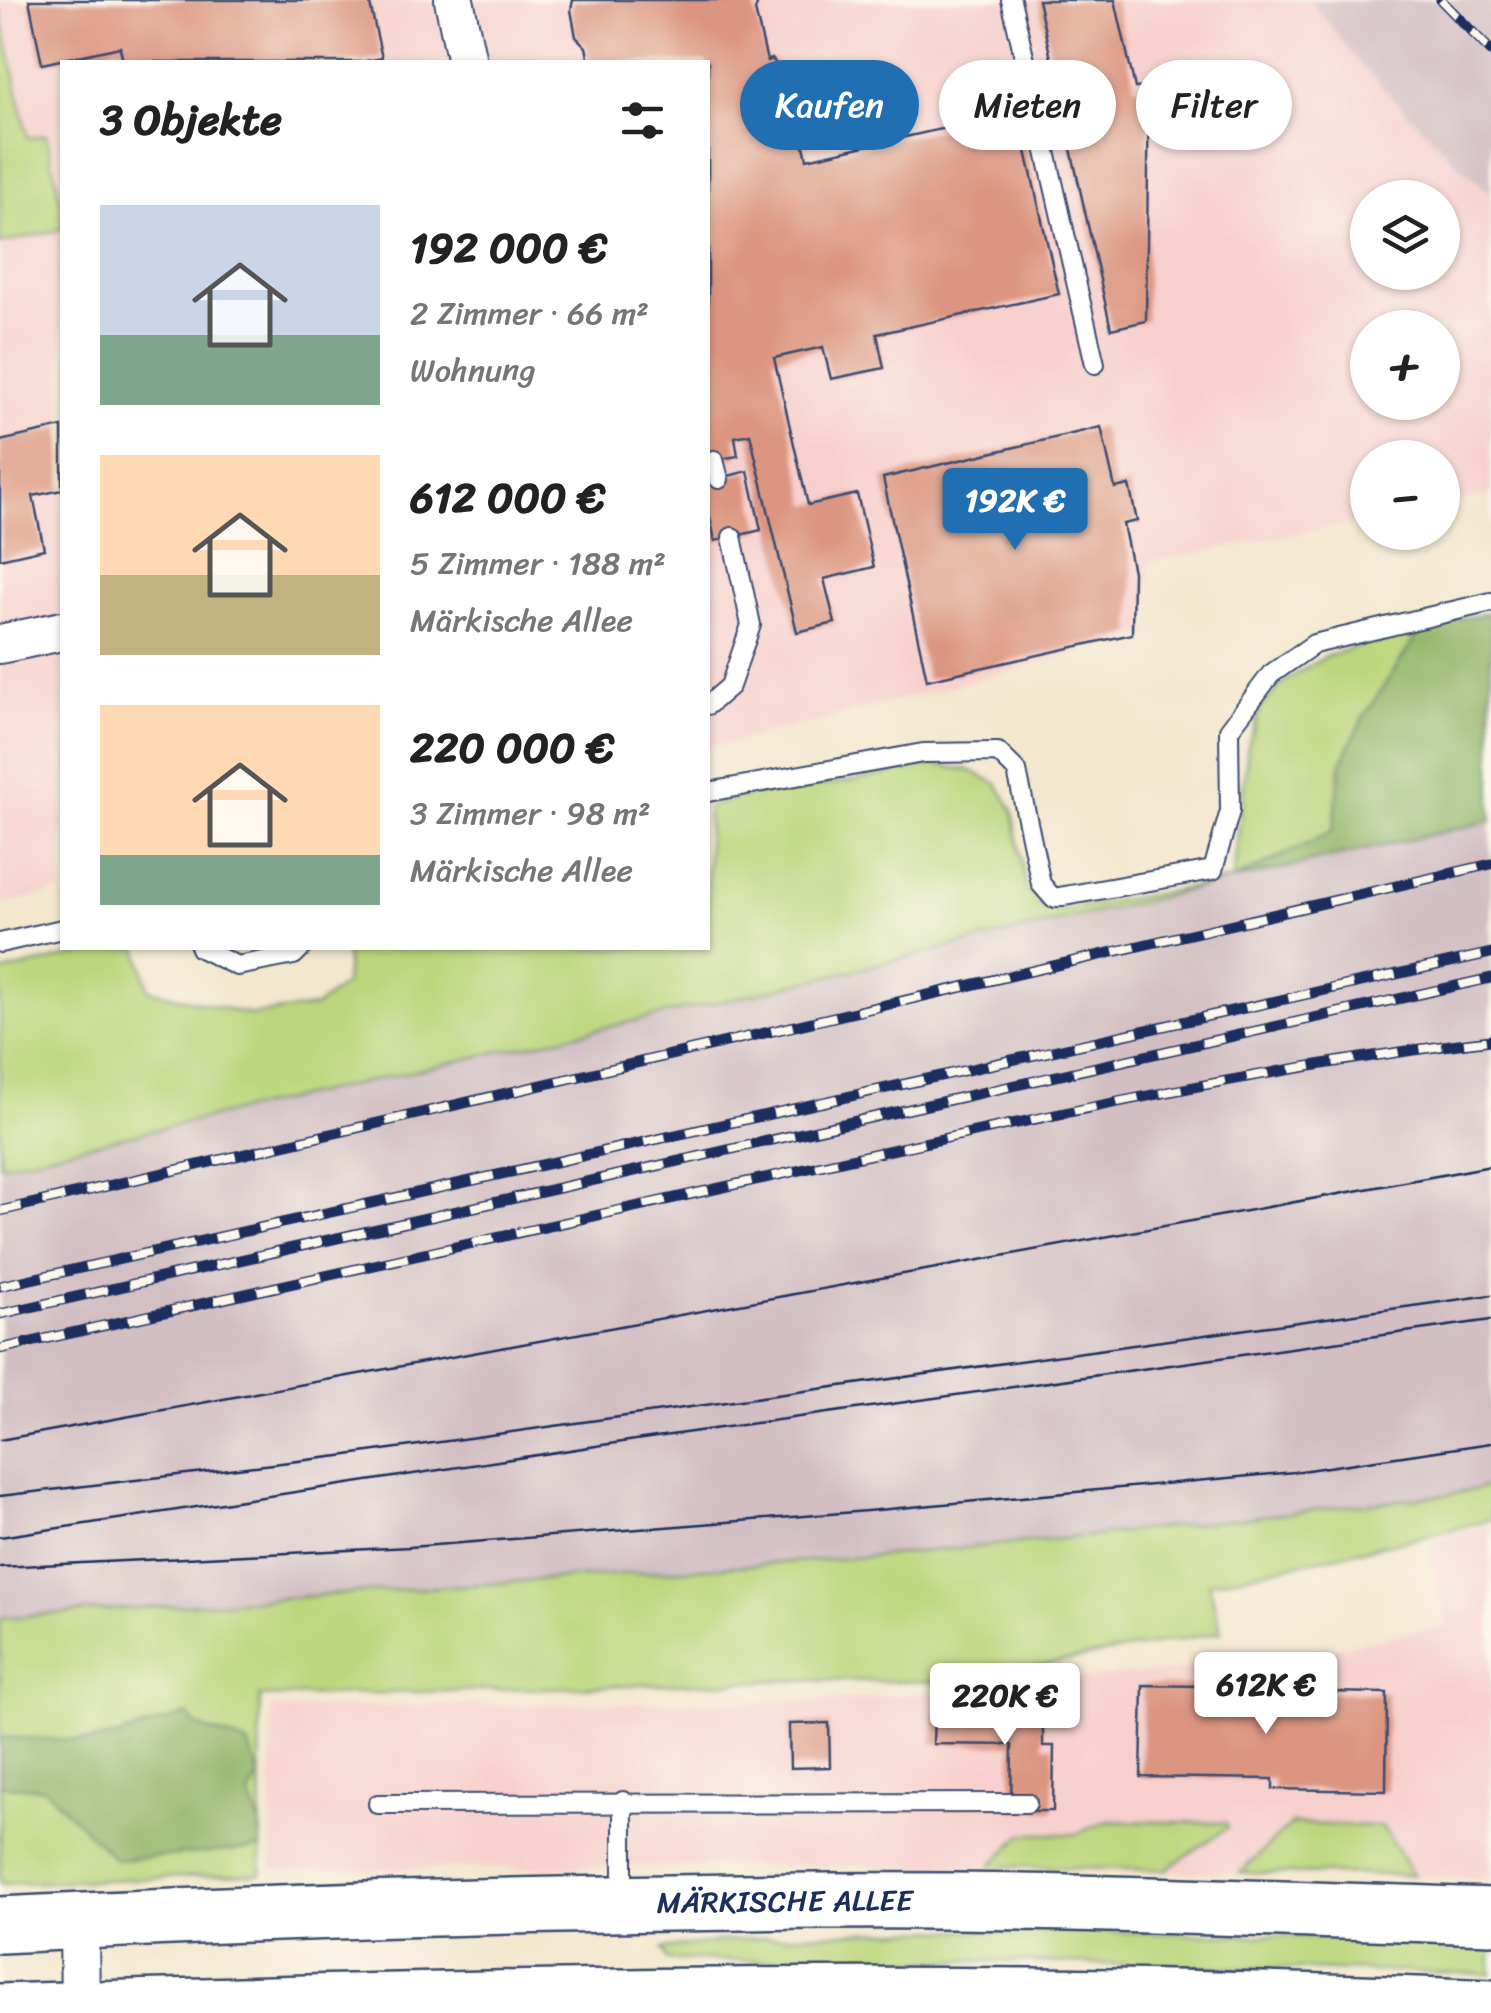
<!DOCTYPE html>
<html lang="de">
<head>
<meta charset="utf-8">
<style>
  :root { --surface:#fff; --page:#f6f6f6; --text:#222; --muted:#767676; --accent:#1f6fb2 }
  body { margin:0; font-family:Sriracha,sans-serif; background:var(--page); color:var(--text); height:100vh; display:flex; flex-direction:column; font-size:38px; white-space:nowrap }
  * { box-sizing:border-box; margin:0 }
  p { font-size:32px; color:var(--muted) }
  .icon { flex:none; width:55px; height:55px; fill:none; stroke:currentColor; stroke-width:2; stroke-linecap:round; stroke-linejoin:round }
  .map { position:relative; flex:1; overflow:hidden }
  .drawer { position:absolute; left:60px; top:60px; width:650px; height:890px; display:flex; flex-direction:column; background:var(--surface); border-radius:0px; box-shadow:0 2px 8px #0004 }
  .drawer>* { flex:none }
  .banner { position:absolute; left:740px; top:60px; width:600px; height:90px; display:flex; gap:20px }
  .tools { position:absolute; left:1350px; top:180px; display:grid; gap:20px }
  .tools a { display:grid; place-items:center; width:110px; height:110px; border-radius:50%; background:var(--surface); box-shadow:0 2px 8px #0004; font-size:50px }
  .price { position:absolute; translate:-50% -85px; padding:0 22px; border-radius:10px; background:#fff; color:#222; font-size:32px; line-height:65px; filter:drop-shadow(0 2px 5px #0008) }
  .price::after { content:''; position:absolute; left:50%; top:60px; width:30px; height:22px; margin-left:-15px; background:inherit; clip-path:polygon(0 0,100% 0,50% 100%) }
  .price.active { background:var(--accent); color:#fff }
  ul { padding:0; list-style:none }
  li { display:flex; align-items:center; gap:30px; height:250px; padding:0 40px }
  li span { display:grid; place-items:center; flex:none; width:280px; height:200px; border-radius:0px; color:#555 }
  li>.icon { margin-inline-start:auto }
  span .icon { width:120px; height:120px; fill:#fffc; stroke-width:1 }
  li b { font-size:42px }
  h2 { display:flex; justify-content:space-between; align-items:center; height:120px; padding:0 40px; font-size:42px }
  .chip { padding:0 35px; border-radius:45px; background:var(--surface); box-shadow:0 2px 8px #0004; font-size:35px; line-height:90px }
  .chip.active { background:var(--accent); color:#fff }
  .map>svg:first-child { display:block }
  .built { fill:#f7d0cd; fill-rule:evenodd }
  .industrial { fill:#d2bec3 }
  .green { fill:#bbd67c; stroke:#6b826d; stroke-width:2.5 }
  .forest { fill:#94b76c; stroke:#587365; stroke-width:2.5 }
  .building { fill:#db9580 }
  .lines { fill:none; stroke-linecap:round; stroke-linejoin:round }
  .service-casing { stroke:#3b4b6f; stroke-width:22 }
  .minor-casing { stroke:#3b4b6f; stroke-width:42 }
  .primary-casing { stroke:#3b4b6f; stroke-width:60 }
  .service { stroke:#fff; stroke-width:18 }
  .minor { stroke:#fff; stroke-width:38 }
  .primary { stroke:#fff; stroke-width:55 }
  .tram { stroke:#1b2f5e; stroke-width:2.5 }
  .rail-casing { stroke:#1b2f5e; stroke-width:11 }
  .rail { stroke:#fbf7ec; stroke-width:8; stroke-dasharray:22; stroke-linecap:butt }
  .labels { text-anchor:middle; stroke-width:10; stroke-linejoin:round; paint-order:stroke }
  .street-label { font-size:30px; fill:#1b2f5e; stroke:#fbf7ec }
</style>
</head>
<body>
<div class="map">
<svg width="1491" height="2013" viewBox="0 0 1491 2013">
  <rect width="100%" height="100%" fill="#fbf7ec"/>
  <filter id="ink" filterUnits="userSpaceOnUse"><feTurbulence type="fractalNoise" baseFrequency=".01" numOctaves="2"/><feDisplacementMap in="SourceGraphic" scale="20" xChannelSelector="R" yChannelSelector="G"/><feConvolveMatrix kernelMatrix="1 2 1 2 8 2 1 2 1" color-interpolation-filters="sRGB"/></filter>
  <filter id="wash" filterUnits="userSpaceOnUse"><feTurbulence type="fractalNoise" baseFrequency=".0048" numOctaves="4" result="noise"/><feDisplacementMap in="SourceGraphic" scale="40" xChannelSelector="R" yChannelSelector="G"/><feGaussianBlur stdDeviation="2.25" result="paint"/><feColorMatrix in="noise" values="0 0 0 0 0 0 0 0 0 0 0 0 0 0 0 0 0 1.4 0 .05"/><feComposite in="paint" operator="in"/></filter>
  <g filter="url(#wash)">
    <rect width="100%" height="100%" fill="#f3e7ce"/>
    <!-- built -->
    <g class="built">
      <path d="M0,0h1309l55,68 97,99 30,26v302l-48,10 -1,-47h-74l-1,62 -217,42 -3,72 -331,88 -108,25v-685h-646v829l-62,14zM1368,198h74v74h-74zM1368,328h74v74h-74z"/>
      <path d="M1491,1525v354l-640,-14 -580,5v-162l579,-8 401,-37 196,-37 -19,-79 21,-13z"/>
    </g>
    <!-- industrial -->
    <g class="industrial">
      <path d="M1309,0h182v193l-30,-26 -97,-99z"/>
      <path d="M1491,821v665l-39,8 -352,41 -235,22 -865,61v-453l762,-173z"/>
    </g>
    <!-- green -->
    <g class="green">
      <path d="M0,9l28,129 18,-3 16,72v22l-62,15z"/>
      <path d="M1424,625l-61,93 -22,46 -8,67 -100,49 -471,112 -762,173v-192l104,-25h34l11,42 102,25 64,-8 30,-23 2,-29 -9,-7h370v-141l45,-14 100,-12 79,-17 37,6 28,14 16,26 13,79 12,15 20,7 175,-31 15,-135 13,-38 25,-27 39,-23z"/>
      <path d="M1491,1486v33l-60,16 -222,48 12,49 -270,50 -152,-2 -539,17 1,177 -261,10v-266l866,-61 234,-22 352,-41z"/>
      <path d="M1108,1821l118,2 1,5 -62,42 -175,-4 33,-32h53z"/>
      <path d="M1291,1824l91,2 31,49 -173,-2z"/>
      <path d="M1033,1930l458,11v33l-506,-13 -318,-1 -5,-11c124,-18 246,-19 371,-19z"/>
    </g>
    <!-- forest -->
    <g class="forest">
      <path d="M1491,613v208l-258,59 100,-49 8,-67 22,-46 61,-93z"/>
      <path d="M188,1714l9,12 51,18 12,32 -11,19 11,27 1,26 -146,12 -70,-71 -45,-4v-48l90,4 28,-5z"/>
    </g>
    <g id="blocks">
      <!-- building -->
      <g class="building">
        <path d="M29,0h340l13,58 -21,4h-238l-3,-15 -78,17z"/>
        <path d="M573,0h186l-4,10 12,51 5,-2 17,21 -11,11 18,19 -12,10 18,18 5,21 210,-47 42,182 -182,40 7,34 -53,11 -8,-32 -49,11 34,147 49,-11 17,73 -50,12 11,44 -38,9 -47,-198 -15,3 3,19 -30,5v-399h-119l-3,-15 -10,-10 -5,-27z"/>
        <path d="M1038,0h77l20,88 14,-1 -3,234 -35,8z"/>
        <path d="M62,427v63l-29,6 11,53 -44,10v-118z"/>
        <path d="M1101,427l14,61 14,-3 8,36 -14,3 10,48 -1,62 -205,46 -44,-202z"/>
        <path d="M748,471l13,59 -46,11 -7,-34v-26z"/>
        <path d="M1143,1685l114,2v4l130,2 -1,98 -113,-2v-10l-132,-2z"/>
        <path d="M950,1699h36l-1,15 58,1v31h11l-1,65h-42l1,-66 -79,-1 1,-31h16z"/>
        <path d="M829,1723l1,44 -40,1 -1,-44z"/>
      </g>
    </g>
  </g>
  <g filter="url(#ink)">
    <use href="#blocks" fill-opacity="0" stroke="#3b4b6f" stroke-width="2.5"/>
    <g class="lines">
      <defs>
        <g id="service">
          <path d="M1011,0l84,364"/>
          <path d="M714,460l5,19"/>
          <path d="M708,705l22,-19 21,-61 -19,-88"/>
          <path d="M708,792l215,-39 75,-1 19,19 24,113 12,14 160,-28 17,-59 -1,-81 42,-56 43,-30 177,-42"/>
          <path d="M0,943l62,-14"/>
          <path d="M200,948l37,18 57,-11 7,-7"/>
          <path d="M623,1801v95"/>
          <path d="M378,1804l649,-1"/>
        </g>
        <g id="minor">
          <path d="M454,0l13,62"/>
          <path d="M0,644l62,-13"/>
          <path d="M79,1921l1,92"/>
        </g>
        <g id="primary">
          <path id="s1" d="M0,1925c275,-14 550,-22 825,-24 222,-2 444,8 666,15"/>
          <path d="M0,2012c497,-16 994,-26 1491,-4"/>
        </g>
      </defs>
      <!-- service casing -->
      <use href="#service" class="service-casing"/>
      <!-- minor casing -->
      <use href="#minor" class="minor-casing"/>
      <!-- primary casing -->
      <use href="#primary" class="primary-casing"/>
      <!-- service -->
      <use href="#service" class="service"/>
      <!-- minor -->
      <use href="#minor" class="minor"/>
      <!-- primary -->
      <use href="#primary" class="primary"/>
      <!-- tram -->
      <g class="tram">
        <path d="M0,1440l1491,-274"/>
        <path d="M0,1496l340,-40 1151,-161"/>
        <path d="M0,1537l642,-98 849,-119"/>
        <path d="M0,1567l410,-20 457,-36 427,-39 197,-29"/>
      </g>
      <defs>
        <g id="rail">
          <path d="M1441,0l50,51"/>
          <path d="M0,1211l1491,-347"/>
          <path d="M0,1286l1491,-333"/>
          <path d="M0,1314l1491,-336"/>
          <path d="M0,1349c271,-61 543,-122 814,-182 224,-49 449,-100 677,-127"/>
        </g>
      </defs>
      <!-- rail casing -->
      <use href="#rail" class="rail-casing"/>
      <!-- rail -->
      <use href="#rail" class="rail"/>
    </g>
  </g>
  <g class="labels">
    <!-- street labels -->
    <g class="street-label">
      <text dy="10" stroke="none"><textPath href="#s1" startOffset="785">MÄRKISCHE ALLEE</textPath></text>
    </g>
  </g>
</svg>
<div class="tools">
<a><svg class="icon" aria-label="layers" viewBox="0 0 24 24"><path d="M12 4l9 5-9 5-9-5zM3 14l9 5 9-5"/></svg></a>
<a>+</a>
<a>−</a>
</div>
<b class="price active" style="left:1015px;top:553px">192K €</b>
<b class="price" style="left:1266px;top:1737px">612K €</b>
<b class="price" style="left:1005px;top:1748px">220K €</b>
<div class="banner">
<a class="chip active">Kaufen</a>
<a class="chip">Mieten</a>
<a class="chip">Filter</a>
</div>
<section class="drawer">
<h2>3 Objekte<svg class="icon" aria-label="filters" viewBox="0 0 24 24"><path d="M4 7h16M4 17h16"/><circle cx="9" cy="7" r="2"/><circle cx="15" cy="17" r="2"/></svg></h2>
<ul>
<li><span style="background:linear-gradient(#c9d6e8 65%,#7fa58c 0)"><svg class="icon" aria-label="home" viewBox="0 0 24 24"><path d="M3 11l9-7 9 7M6 9v11h12V9"/></svg></span><div><b>192 000 €</b><p>2 Zimmer · 66 m²</p><p>Wohnung</p></div></li>
<li><span style="background:linear-gradient(#ffd9b3 60%,#c2b280 0)"><svg class="icon" aria-label="home" viewBox="0 0 24 24"><path d="M3 11l9-7 9 7M6 9v11h12V9"/></svg></span><div><b>612 000 €</b><p>5 Zimmer · 188 m²</p><p>Märkische Allee</p></div></li>
<li><span style="background:linear-gradient(#ffd9b3 75%,#7fa58c 0)"><svg class="icon" aria-label="home" viewBox="0 0 24 24"><path d="M3 11l9-7 9 7M6 9v11h12V9"/></svg></span><div><b>220 000 €</b><p>3 Zimmer · 98 m²</p><p>Märkische Allee</p></div></li>
</ul>
</section>
</div>
</body>
</html>
